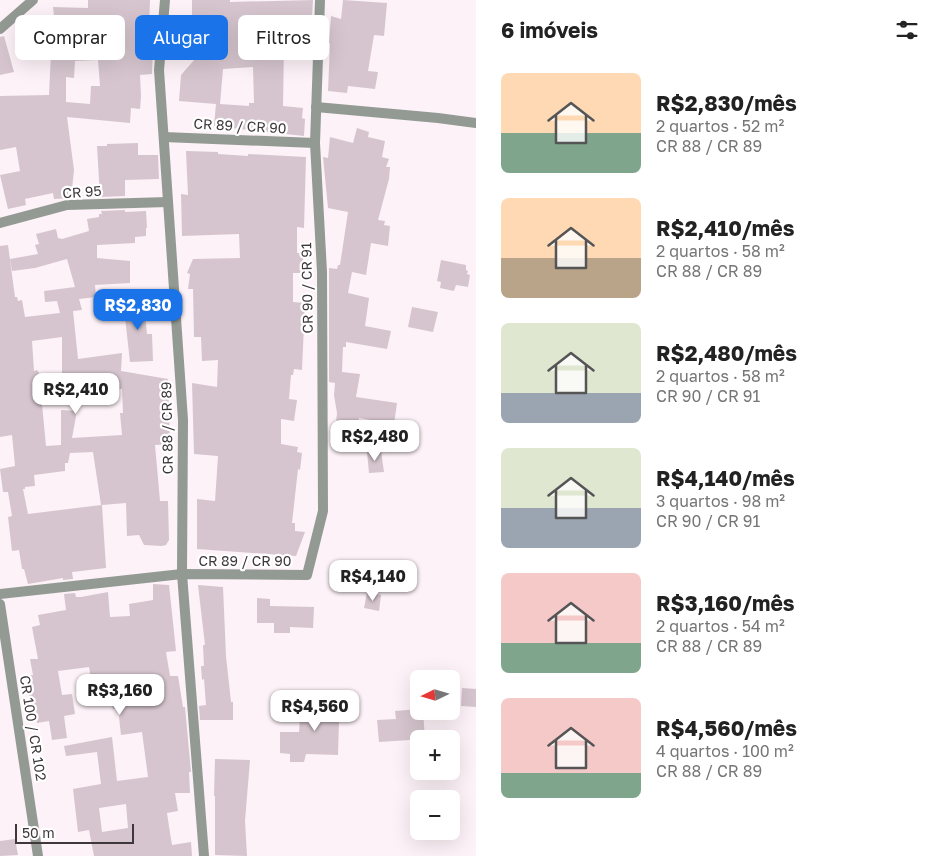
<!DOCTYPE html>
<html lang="pt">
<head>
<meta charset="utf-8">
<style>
  :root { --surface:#fff; --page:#f6f6f6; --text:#222; --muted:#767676; --accent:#1a73e8 }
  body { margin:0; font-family:"Golos Text",sans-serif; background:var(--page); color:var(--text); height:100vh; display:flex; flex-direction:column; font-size:19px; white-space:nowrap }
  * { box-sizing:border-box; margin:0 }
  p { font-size:16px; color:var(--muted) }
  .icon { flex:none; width:28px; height:28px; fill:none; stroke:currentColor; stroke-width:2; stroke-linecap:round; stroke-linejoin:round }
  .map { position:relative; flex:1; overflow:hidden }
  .side { display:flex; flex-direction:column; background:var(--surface); width:470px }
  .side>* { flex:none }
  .guide { position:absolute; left:15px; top:15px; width:385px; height:45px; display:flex; gap:10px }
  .needle { width:32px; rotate:265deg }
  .buttons { position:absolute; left:410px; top:670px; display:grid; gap:10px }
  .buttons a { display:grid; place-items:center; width:50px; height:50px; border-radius:8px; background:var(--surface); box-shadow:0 5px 20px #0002; font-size:25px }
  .scale { position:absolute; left:15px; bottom:12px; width:119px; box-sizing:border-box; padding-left:5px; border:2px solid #3f383b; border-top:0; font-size:14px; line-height:18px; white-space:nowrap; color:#3f383b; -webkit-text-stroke:4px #fff; paint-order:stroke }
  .price { position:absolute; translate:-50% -42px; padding:0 11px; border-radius:10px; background:#fff; color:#222; font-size:16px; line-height:32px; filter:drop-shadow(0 1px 2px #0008) }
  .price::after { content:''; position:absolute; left:50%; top:30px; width:15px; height:11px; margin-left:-8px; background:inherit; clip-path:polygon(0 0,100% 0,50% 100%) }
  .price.selected { background:var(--accent); color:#fff }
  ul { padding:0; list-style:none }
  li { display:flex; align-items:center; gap:15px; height:125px; padding:0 25px }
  li span { display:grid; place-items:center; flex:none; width:140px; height:100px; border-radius:8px; color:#555 }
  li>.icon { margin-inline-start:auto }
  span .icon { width:60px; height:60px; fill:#fffc; stroke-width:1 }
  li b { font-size:21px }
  h2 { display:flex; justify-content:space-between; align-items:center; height:60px; padding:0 25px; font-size:21px }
  .chip { padding:0 18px; border-radius:8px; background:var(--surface); box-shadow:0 5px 20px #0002; font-size:18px; line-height:45px }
  .chip.selected { background:var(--accent); color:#fff }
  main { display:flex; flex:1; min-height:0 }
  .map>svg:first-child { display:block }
  .building { fill:#d6c5ce; fill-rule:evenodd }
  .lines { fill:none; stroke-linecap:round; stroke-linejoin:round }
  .minor { stroke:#939a94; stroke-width:10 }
  .labels { text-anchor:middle; stroke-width:4.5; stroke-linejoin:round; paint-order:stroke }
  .street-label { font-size:14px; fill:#3f383b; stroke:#fff }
</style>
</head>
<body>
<main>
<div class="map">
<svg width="476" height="856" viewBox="0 0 476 856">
  <rect width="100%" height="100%" fill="#fdf2f7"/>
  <!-- building -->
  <g class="building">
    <path d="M88,0h62l-1,25 5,1 -2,48 -12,1 1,21 -1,13 -9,-1 -1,15 -63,-6 7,53 -3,28 -17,1 -1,-6 -28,6 1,6 -18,4 -8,-34 20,-4 -4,-24 -16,3v-54l49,-1 2,-42 -11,1v-18h-13v-19l27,-1 -1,-9 35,1zM98,60l2,26h-9l-1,18 -24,-2v-25l8,1 1,-17z"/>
    <path d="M192,0h38v2l83,-2 -1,18h-20l1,26h-9l-1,62 20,2 -1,10 3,1 -1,17 -90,-10 2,-22 -37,-3 2,-26 21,-24 -16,1 1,-24h5zM253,67l1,36h-5v3l-29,-2 3,-35z"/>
    <path d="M343,0l44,3 -3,33 -10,-1 -6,36 10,1 -3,17 -27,-3 -1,7 -19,-2 2,-48h-1l2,-27 10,3z"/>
    <path d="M4,36l10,36 -14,3v-38z"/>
    <path d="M357,128l12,4 -1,5 17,4 -3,16 7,2 -3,8h4l-1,12 -11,41 7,1 -1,4 6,1 -2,20 -17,-3 -5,32 -14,-3 -4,21 21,5 -4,28 26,5 -4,18 -41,-7v5h-3l-1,25 18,2 -4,23 41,6 -3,21 -35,-6 -2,16 -22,-3 2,-18 -3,-18 1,-12 -6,-1v-114l8,1 1,-4h2l8,-53 -20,-4 -5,-51 5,1 2,-21 23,6z"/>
    <path d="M138,143v12h20l1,24 -34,1v16l-25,1 -3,-51h10v-2z"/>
    <path d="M186,151l32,1v2l30,2v-2l58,3 -2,71 -7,-1v26h6v20h-10v29l12,1 -3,67 -8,-1 -1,6h-2l-2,24 8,1 -3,21 -13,-2v25l17,3 -1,5 5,1 -2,17 -2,-1 -6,54h3v8l10,1 -9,24 -99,-7v-50l18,2 3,-45 -24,-2 -2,-71 25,4 1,-27 -16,1 -1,-24h-7l-1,-48h-5l2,-15 -3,-1 6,-14 47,-1 -1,-24 -57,2 -1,-42 7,1z"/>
    <path d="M125,210v2l21,-1 1,17h-1v8l-11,1v6l-38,2v13l33,3v22l-35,2 1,12 -17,2 3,11 -9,1 5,48 44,-6 -1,18 47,8 2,65 -15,1 5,56h8l1,39 -3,5 -4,1 -18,-1 -5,-10 -12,1 -1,-33 -24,2 4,63 -34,4 1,7 -10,1v-2l-35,6 -4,-15h-2l-3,-19 -7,1 -4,-34 4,-1 -4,-24h-5l-3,-23 15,-3 -3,-31 -12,2v-191l8,-1 7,52h2l1,4 4,-1 3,17 35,-4 -3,-12 -12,1 -1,-11 31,-4 -8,-28 -32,9 -23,3 -2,-12 28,-5 -3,-9 4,-1 -3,-10 20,-5 2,9 4,1 27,-8 -2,-12 12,-2v-3h3l-1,-3zM62,337v42l38,-5v6h17l2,9h3l1,24h-3l2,22 -50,3 5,-27 -16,-1v35l-15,1 -7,-73 -2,-3 -3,1 -2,-30zM93,452l8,53 -73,9 -5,-25h2v-2l10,-1 -1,-11 31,-4v-8h3l2,-10z"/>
    <path d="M441,260l25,5v5l2,1 -1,3 3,1 -2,12 -12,-2 -2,6 -14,-3 1,-6 -4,-1z"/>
    <path d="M143,296l4,38h5l1,27 -23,1 -7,-63z"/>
    <path d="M412,307l26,5 -5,20 -25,-5z"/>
    <path d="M381,451l3,21 -15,1 -2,-21z"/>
    <path d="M153,584l16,1 7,66 -10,1 4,24h8l5,31h2l6,65h-2l1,21h-15l3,18 -11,2 3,20 2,12 19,-3 1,14h-98l-5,-26 -11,2 -5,-43 28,-5 -4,-32 -31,4 -2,-10 48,-9 5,44 31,-4 -6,-45 -21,3 -3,-27 -5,1 -2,-12 -4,1 -1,-11 -13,2 -4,-22 -31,4 4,24 10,-1 3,20 -11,2 3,22 -15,2 -3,-19 -12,2 -4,-24 -3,1 -4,-24 7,-1 -3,-16h8l-6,-32 8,-2 -2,-10 28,-5 -2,-16 11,-1 1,4h5l27,-5 2,25 20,-1 -1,-12 24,-4zM126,804l2,24 -26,4 -3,-24z"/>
    <path d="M198,585l25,2 3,69 5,46h2v18h-33l-1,-14 7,-1 -2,-26 -2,1 -1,-14h3l-1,-21h2z"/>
    <path d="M367,593l14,2 -2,16 -15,-3z"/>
    <path d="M257,598l13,1v7l44,1 -1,21 -23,-1v6h-16v-10h-17z"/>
    <path d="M462,688l14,1v18l-15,-1z"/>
    <path d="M301,703l46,2 -1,17 -7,-1 -1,34 -32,-1 -2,8h-14v-8l-10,-1v-21h19z"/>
    <path d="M419,709v2h4l2,28 -46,3 -2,-22 19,-1 -1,-8z"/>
    <path d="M215,759l35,1 -5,61 2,35 -32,-1v-59h-1z"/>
    <path d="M15,839l3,16 -18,1v-15z"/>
  </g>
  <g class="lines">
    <!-- minor -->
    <g class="minor">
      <path d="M165,0l-6,70 24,350 -1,154 22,282"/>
      <path d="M0,29l33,-29"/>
      <path d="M316,107l122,11 38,5"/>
      <path d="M164,137l151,6"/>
      <path d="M0,223l67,-18 101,-3"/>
      <path d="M0,594l182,-20 125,1 16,-64 -1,-239 -7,-129 5,-143"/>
      <path d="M0,604l38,252"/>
    </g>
  </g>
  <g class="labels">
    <!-- street labels -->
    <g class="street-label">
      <text transform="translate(240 126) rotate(3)" y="5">CR 89 / CR 90</text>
      <text transform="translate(82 192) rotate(-4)" y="5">CR 95</text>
      <text transform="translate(307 288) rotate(-91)" y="5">CR 90 / CR 91</text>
      <text transform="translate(167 428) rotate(-91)" y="5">CR 88 / CR 89</text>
      <text x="245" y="566">CR 89 / CR 90</text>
      <text transform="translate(33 728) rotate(81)" y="5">CR 100 / CR 102</text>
    </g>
  </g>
</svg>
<div class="buttons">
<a><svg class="needle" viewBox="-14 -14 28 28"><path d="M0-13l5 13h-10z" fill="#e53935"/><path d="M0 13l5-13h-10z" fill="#767676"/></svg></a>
<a>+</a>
<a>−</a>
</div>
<div class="scale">50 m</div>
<b class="price selected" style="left:138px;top:331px">R$2,830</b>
<b class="price" style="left:76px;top:415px">R$2,410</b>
<b class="price" style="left:375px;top:462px">R$2,480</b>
<b class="price" style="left:373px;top:602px">R$4,140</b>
<b class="price" style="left:120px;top:716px">R$3,160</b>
<b class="price" style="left:315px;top:732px">R$4,560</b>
<div class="guide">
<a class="chip">Comprar</a>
<a class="chip selected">Alugar</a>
<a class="chip">Filtros</a>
</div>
</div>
<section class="side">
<h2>6 imóveis<svg class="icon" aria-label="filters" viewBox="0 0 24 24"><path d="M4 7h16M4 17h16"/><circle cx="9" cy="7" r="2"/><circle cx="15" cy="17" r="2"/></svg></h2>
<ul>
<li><span style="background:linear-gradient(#ffd9b3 60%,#7fa58c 0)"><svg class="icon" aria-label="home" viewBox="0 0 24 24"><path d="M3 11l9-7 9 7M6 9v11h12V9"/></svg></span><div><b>R$2,830/mês</b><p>2 quartos · 52 m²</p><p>CR 88 / CR 89</p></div></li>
<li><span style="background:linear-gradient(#ffd9b3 60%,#b9a48a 0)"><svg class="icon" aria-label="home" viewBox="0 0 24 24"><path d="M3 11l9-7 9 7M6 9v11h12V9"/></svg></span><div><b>R$2,410/mês</b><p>2 quartos · 58 m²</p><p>CR 88 / CR 89</p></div></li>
<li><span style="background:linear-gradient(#dfe7d0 70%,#9aa5b1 0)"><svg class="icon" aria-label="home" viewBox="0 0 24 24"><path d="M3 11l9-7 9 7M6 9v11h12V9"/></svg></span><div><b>R$2,480/mês</b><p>2 quartos · 58 m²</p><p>CR 90 / CR 91</p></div></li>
<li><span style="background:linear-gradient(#dfe7d0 60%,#9aa5b1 0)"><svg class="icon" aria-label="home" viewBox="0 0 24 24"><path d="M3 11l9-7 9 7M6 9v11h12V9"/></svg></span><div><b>R$4,140/mês</b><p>3 quartos · 98 m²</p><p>CR 90 / CR 91</p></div></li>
<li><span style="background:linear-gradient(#f6c9c9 70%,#7fa58c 0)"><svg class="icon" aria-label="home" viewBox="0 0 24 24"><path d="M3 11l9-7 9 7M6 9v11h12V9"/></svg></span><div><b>R$3,160/mês</b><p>2 quartos · 54 m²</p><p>CR 88 / CR 89</p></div></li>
<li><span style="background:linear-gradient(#f6c9c9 75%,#7fa58c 0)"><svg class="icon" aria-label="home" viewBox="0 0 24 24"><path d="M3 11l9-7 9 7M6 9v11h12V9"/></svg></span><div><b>R$4,560/mês</b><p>4 quartos · 100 m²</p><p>CR 88 / CR 89</p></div></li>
</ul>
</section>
</main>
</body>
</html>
